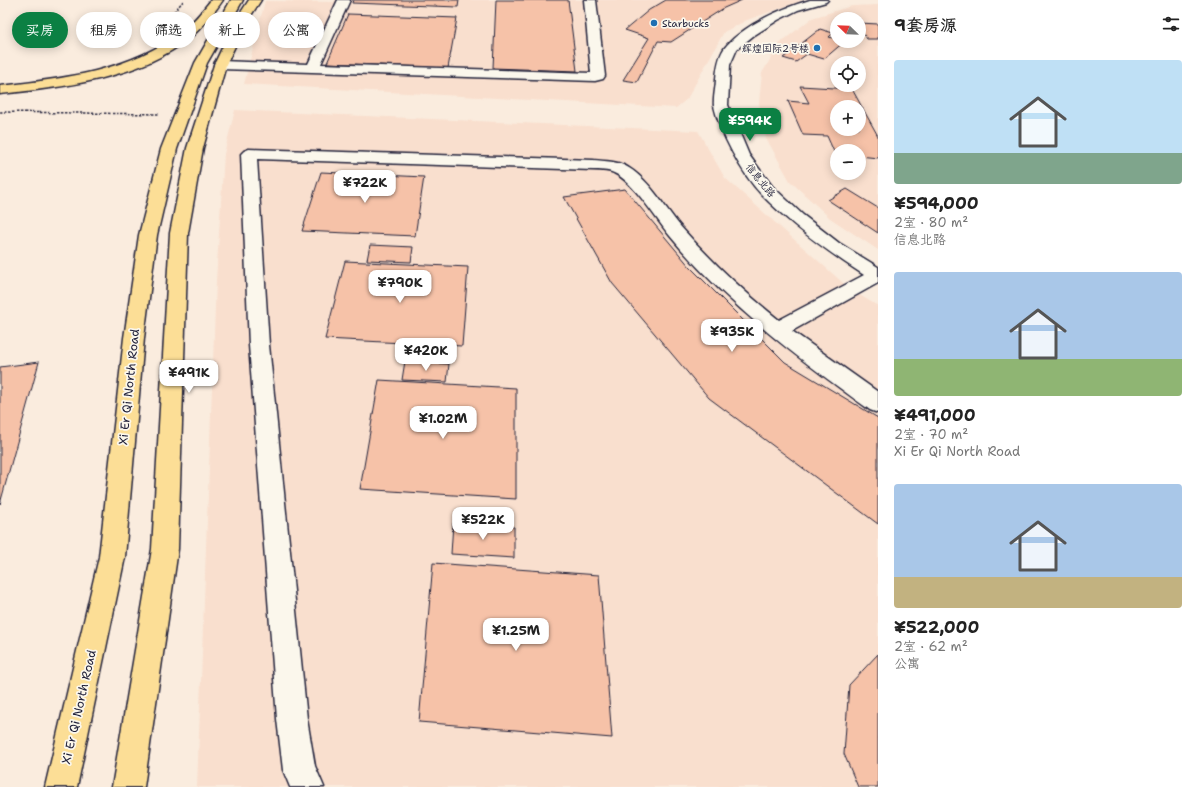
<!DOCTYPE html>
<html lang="zh">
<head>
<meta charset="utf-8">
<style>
  :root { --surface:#fff; --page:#f2f2f2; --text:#222; --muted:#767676; --accent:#0b8043 }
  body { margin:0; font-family:"Shantell Sans","LXGW WenKai TC",sans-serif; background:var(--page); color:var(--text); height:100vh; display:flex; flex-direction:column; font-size:15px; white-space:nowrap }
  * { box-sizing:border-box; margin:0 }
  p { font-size:13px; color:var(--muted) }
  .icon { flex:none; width:22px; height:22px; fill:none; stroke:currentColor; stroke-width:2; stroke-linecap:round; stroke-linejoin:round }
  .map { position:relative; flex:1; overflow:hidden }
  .details { display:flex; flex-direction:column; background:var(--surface); width:320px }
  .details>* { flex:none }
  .top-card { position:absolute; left:12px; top:12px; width:380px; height:36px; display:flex; gap:8px }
  .needle { width:26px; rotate:293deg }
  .fabs { position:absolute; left:830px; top:12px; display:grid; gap:8px }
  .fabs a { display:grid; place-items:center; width:36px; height:36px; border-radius:50%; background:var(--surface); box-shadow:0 2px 10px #0003; font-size:20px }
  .price { position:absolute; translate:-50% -34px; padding:0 9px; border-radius:8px; background:#fff; color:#222; font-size:13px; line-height:26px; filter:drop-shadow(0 1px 2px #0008) }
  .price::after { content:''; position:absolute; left:50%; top:24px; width:12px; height:9px; margin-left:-6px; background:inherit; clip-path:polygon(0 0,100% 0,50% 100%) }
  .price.active { background:var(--accent); color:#fff }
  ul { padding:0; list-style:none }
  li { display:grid; align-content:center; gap:8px; height:212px; padding:0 16px }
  li span { display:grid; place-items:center; height:124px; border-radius:4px; color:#555 }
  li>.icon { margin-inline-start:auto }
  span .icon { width:72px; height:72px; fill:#fffc; stroke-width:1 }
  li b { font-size:17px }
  h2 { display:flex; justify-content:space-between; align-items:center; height:48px; padding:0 16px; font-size:17px }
  .tag { padding:0 14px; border-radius:18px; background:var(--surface); box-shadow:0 2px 10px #0003; font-size:14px; line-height:36px }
  .tag.active { background:var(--accent); color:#fff }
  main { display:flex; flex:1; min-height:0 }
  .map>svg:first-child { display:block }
  .built { fill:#f9dfce; fill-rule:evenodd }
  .building { fill:#f6c2a8; stroke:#22223b; fill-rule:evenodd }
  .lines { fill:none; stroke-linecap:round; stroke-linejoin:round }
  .minor-casing { stroke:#22223b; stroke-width:3 }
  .major-casing { stroke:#22223b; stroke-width:3 }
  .highway-casing { stroke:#22223b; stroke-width:3 }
  .path { stroke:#22223b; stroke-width:1.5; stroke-dasharray:2.5 1.5; stroke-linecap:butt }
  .minor { fill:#fbf7ec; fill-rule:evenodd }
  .major { fill:#fcde96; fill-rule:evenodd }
  .highway { fill:#fcde96; fill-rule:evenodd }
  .poi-dot { fill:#1f6fb2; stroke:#fbf7ec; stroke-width:1.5 }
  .labels { text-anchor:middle; stroke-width:3.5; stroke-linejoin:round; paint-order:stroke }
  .far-poi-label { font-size:10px; fill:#22223b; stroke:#fbf7ec; text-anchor:start }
  .far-street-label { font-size:10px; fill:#22223b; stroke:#fbf7ec }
  .street-label { font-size:12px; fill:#22223b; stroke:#fbf7ec }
</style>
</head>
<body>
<main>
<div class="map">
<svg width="878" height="787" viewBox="0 0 878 787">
  <rect width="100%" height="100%" fill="#faecde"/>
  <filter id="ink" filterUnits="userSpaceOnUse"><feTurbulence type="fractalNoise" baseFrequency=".025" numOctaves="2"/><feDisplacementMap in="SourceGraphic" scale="8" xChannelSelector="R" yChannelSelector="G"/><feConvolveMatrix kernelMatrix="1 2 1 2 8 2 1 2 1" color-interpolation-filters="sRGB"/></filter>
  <g filter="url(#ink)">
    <!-- built -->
    <g class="built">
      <path d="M335,0h469l-57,20 -23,12 -37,67 -11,9 -432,-24 21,-83 69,1z"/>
      <path d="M878,5v245l-48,-32 -40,-37 -24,-43 -7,-35 3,-30 18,-30 32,-25 40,-12zM837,19h22v22h-22zM837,63h22v22h-22zM837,107h22v22h-22zM837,151h22v22h-22z"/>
      <path d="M235,110l463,21 27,47 126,112 27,16v481h-681l19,-506 8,-127z"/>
    </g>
    <!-- building -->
    <g class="building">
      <path d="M353,0h106l-1,7 -106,-4z"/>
      <path d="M496,0h72l9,71 -84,-3z"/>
      <path d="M666,0h76l-18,8 -53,34 -13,-1 -21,41 -14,-2 26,-42 -24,-8 24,-20z"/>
      <path d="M348,14l109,4 -9,50 -121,-5z"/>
      <path d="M859,23l19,1v15h-11l-8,-12z"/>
      <path d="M820,29l13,4 -4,4 8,2v2h8l-21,18 -17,-5 -11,8 -13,-4z"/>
      <path d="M800,86l52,3 26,47v22l-19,-2v-5h-22v4l-2,-1 -8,-18 -24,-1 -15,-34 21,2zM837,107h22v22h-22z"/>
      <path d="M321,172l103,5 -9,59 -113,-5z"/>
      <path d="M625,189l65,78 95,95 93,56v106l-169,-126 -97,-115 -48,-86z"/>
      <path d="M847,189l31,19v25l-50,-33z"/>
      <path d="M370,245l43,2 -2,15 -44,-2z"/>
      <path d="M345,261l123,6 -6,79 -137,-7z"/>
      <path d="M405,361l44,3 -2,18 -45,-2z"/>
      <path d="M39,362l-39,142v-137z"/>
      <path d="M379,380l137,8v111l-156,-10z"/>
      <path d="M453,523l61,4v31l-63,-4z"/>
      <path d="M433,563l166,12 13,163 -193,-16z"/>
      <path d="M878,654v133h-20l-14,-33 5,-69z"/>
    </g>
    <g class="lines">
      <defs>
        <g id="minor">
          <path d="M338,0h12l-29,64 270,9 -7,-73h12l9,76 -2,3 -8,2 -375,-12 -5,-1 -1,-3 1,-3 5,-1 88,3z"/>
          <path d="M810,0h18l-2,2 -28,8 -20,10 -25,16 -16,13 -7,16 -2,40 21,50 23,31 31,29 36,28 39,24v16l-86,48 86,61v21l-8,-3c-72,-52 -143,-105 -200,-174 -14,-17 -37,-55 -56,-63 -6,-3 -14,-3 -21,-3l-336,-11 12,186 38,374 8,47 9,21h-34l-7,-17 -6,-51 -28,-374 -8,-191 3,-3 5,-2 344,11c11,1 26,1 36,8 21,13 36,40 52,59 30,34 63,65 98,93l85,-45c-37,-24 -72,-49 -103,-81 -19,-20 -41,-61 -47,-88 -1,-8 2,-19 2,-27 1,-12 3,-26 11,-34 20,-22 56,-37 83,-45z"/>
        </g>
        <g id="major">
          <path d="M231,0h12l-36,63 -30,86 -20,86 -13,103 -19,219 -48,230h-32l54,-230 25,-219 15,-103 22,-86 34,-86z"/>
          <path d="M249,0h12l-15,23 -20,42 -23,83 -15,85 -10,316 -34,238h-32l40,-238 18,-316 17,-85 27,-83 20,-42z"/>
        </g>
        <path id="highway" d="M211,0h12c-9,13 -20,27 -32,37 -52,42 -127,50 -191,57v-8c62,-7 132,-15 182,-55 11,-8 20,-20 29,-31z"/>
      </defs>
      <!-- minor casing -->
      <use href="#minor" class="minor-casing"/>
      <!-- major casing -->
      <use href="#major" class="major-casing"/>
      <!-- highway casing -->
      <use href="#highway" class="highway-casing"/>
      <!-- path -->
      <g class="path">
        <path d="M161,27l23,-27"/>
        <path d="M0,112l159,2"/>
      </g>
      <!-- minor -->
      <use href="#minor" class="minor"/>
      <!-- major -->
      <use href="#major" class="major"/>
      <!-- highway -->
      <use href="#highway" class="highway"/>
    </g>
  </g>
  <!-- markers -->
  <g class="poi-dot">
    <circle cx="654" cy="23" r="4"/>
    <circle cx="817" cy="48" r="4"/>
  </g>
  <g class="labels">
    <!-- far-poi labels -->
    <g class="far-poi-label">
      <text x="662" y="27">Starbucks</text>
      <text x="809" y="52" text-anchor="end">辉煌国际2号楼</text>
    </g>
    <!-- far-street labels -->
    <g class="far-street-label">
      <text transform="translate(761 180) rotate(51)" y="4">信息北路</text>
    </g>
    <!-- street labels -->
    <g class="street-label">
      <text transform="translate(129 387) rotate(-84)" y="4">Xi Er Qi North Road</text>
      <text transform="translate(79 707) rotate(-77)" y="4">Xi Er Qi North Road</text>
    </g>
  </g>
</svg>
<div class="fabs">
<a><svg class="needle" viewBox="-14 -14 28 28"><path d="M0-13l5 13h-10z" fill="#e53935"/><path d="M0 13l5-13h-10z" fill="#767676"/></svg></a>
<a><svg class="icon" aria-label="locate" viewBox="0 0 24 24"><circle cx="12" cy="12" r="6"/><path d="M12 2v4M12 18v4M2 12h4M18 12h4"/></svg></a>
<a>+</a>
<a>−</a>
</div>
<b class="price active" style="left:750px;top:142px">¥594K</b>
<b class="price" style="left:365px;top:204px">¥722K</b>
<b class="price" style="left:400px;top:304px">¥790K</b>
<b class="price" style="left:732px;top:353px">¥935K</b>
<b class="price" style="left:426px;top:372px">¥420K</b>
<b class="price" style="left:189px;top:394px">¥491K</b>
<b class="price" style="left:443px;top:440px">¥1.02M</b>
<b class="price" style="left:483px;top:541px">¥522K</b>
<b class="price" style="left:516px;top:652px">¥1.25M</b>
<div class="top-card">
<a class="tag active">买房</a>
<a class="tag">租房</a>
<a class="tag">筛选</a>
<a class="tag">新上</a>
<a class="tag">公寓</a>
</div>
</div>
<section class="details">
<h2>9套房源<svg class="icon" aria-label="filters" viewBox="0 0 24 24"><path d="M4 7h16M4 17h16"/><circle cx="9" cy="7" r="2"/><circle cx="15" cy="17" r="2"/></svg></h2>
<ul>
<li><span style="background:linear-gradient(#bfe0f5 75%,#7fa58c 0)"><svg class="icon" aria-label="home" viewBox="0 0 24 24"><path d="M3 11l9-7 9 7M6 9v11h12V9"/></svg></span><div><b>¥594,000</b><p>2室 · 80 m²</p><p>信息北路</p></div></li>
<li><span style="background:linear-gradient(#a9c7e8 70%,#8fb573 0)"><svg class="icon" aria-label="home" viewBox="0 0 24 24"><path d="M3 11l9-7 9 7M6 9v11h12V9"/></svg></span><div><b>¥491,000</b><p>2室 · 70 m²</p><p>Xi Er Qi North Road</p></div></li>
<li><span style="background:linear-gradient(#a9c7e8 75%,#c2b280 0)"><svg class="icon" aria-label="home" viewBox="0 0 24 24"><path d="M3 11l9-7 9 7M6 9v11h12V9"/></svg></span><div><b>¥522,000</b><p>2室 · 62 m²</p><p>公寓</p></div></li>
</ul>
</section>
</main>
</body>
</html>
